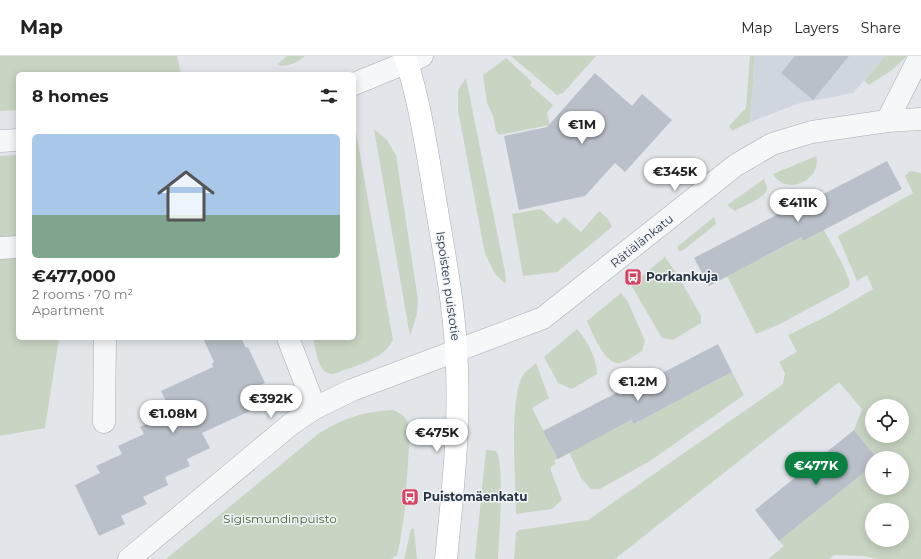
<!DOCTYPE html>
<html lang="en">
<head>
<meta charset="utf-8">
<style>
  :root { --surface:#fff; --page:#f6f6f6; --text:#222; --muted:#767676; --line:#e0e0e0; --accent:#0b8043 }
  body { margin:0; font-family:Montserrat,sans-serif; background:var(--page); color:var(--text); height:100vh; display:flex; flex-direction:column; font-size:15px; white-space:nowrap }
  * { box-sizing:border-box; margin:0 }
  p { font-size:13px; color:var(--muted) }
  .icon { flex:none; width:22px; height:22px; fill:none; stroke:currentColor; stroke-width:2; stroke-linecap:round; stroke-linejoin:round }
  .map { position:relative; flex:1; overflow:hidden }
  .drawer { position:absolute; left:16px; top:16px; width:340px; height:268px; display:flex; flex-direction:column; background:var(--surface); border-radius:6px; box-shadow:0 2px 10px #0003 }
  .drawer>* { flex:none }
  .fabs { position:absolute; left:865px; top:343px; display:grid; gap:8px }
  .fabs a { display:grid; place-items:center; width:44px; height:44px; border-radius:50%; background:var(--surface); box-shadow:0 2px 10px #0003; font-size:20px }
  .price { position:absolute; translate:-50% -34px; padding:0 9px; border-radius:14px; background:#fff; color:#222; font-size:13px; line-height:26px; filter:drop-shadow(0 1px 2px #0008) }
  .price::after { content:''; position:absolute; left:50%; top:24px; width:12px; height:9px; margin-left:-6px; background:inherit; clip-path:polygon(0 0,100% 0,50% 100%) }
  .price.on { background:var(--accent); color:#fff }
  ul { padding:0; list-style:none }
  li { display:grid; align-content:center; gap:8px; height:212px; padding:0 16px }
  li span { display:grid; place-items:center; height:124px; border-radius:6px; color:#555 }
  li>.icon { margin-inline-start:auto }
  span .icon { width:72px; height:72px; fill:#fffc; stroke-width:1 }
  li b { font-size:17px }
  h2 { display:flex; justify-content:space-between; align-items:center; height:48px; padding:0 16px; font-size:17px }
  header { display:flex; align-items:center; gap:24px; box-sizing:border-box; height:56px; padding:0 20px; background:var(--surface); border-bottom:1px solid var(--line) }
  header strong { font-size:19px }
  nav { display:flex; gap:22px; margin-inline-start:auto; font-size:14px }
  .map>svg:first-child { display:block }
  .built { fill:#d0d6dd }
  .green { fill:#c9d5c3; fill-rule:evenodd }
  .building { fill:#b9c0c9 }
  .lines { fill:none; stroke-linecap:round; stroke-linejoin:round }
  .minor-casing { stroke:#a7adb6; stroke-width:23 }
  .major-casing { stroke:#a1acb7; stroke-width:23 }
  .minor { stroke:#f5f7f9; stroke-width:22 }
  .major { stroke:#fff; stroke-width:22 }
  .labels { text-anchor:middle; stroke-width:3; stroke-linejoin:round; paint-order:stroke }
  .street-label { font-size:12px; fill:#293544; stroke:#f2f5f8 }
  .poi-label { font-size:12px; font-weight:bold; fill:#293544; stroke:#f2f5f8; text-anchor:start }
  .park-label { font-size:12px; fill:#416036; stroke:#f2f5f8 }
</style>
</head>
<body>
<header>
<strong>Map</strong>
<nav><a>Map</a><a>Layers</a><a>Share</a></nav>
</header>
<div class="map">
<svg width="921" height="503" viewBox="0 0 921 503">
  <rect width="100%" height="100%" fill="#e2e6eb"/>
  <!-- built -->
  <path class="built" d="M755,0h130l-32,37 -53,10 -50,19z"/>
  <!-- green -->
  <g class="green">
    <path d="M0,0h177l4,18h-163v36l-18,1z"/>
    <path d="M287,0h18c-6,6 -20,12 -28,9z"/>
    <path d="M511,0h85l-33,37 -6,2z"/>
    <path d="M750,0h5l-5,66 -18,9 -3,-5 17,-18z"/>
    <path d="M885,0h22l-15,14 -23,15 -5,-4z"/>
    <path d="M506,2l26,24 -2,3 23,20 -6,8 3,12 -51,10 -3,-4 -3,-15 -6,-13 -4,-28z"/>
    <path d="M466,22l39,194 1,12 -11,-10 -10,-20 -27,-144v-20z"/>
    <path d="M354,65l39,219c-10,20 -39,26 -59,34 -17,1 -17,-23 -21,-36h41z"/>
    <path d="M374,73l13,11 9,15 22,145 -1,14 -7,22z"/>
    <path d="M18,99v183h41l-14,90 -45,8v-280z"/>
    <path d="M816,100c7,22 -29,42 -43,18z"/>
    <path d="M910,115l11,2v386h-43l-14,-3 -30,-1 -5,4h-61l16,-13 -5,-5 93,-75v22h30v-30h-25l-23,-28 8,-21 -23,-27 -224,177h-101l2,-26 3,-3 69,-10 195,-136 2,-11 -6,-11 18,-10 -9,-17 41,-20 44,-26 -6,-14 -10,6 -19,-45 75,-43 -8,-17zM872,350h30v30h-30zM872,454h30v30h-30z"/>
    <path d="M764,123c1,3 3,7 3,10 0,8 -25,18 -32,22l-8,-6z"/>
    <path d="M541,153l16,15 7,-7 17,15 18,-21 9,8 4,8 -55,45 -34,4 -11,-62z"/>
    <path d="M714,161l2,7 -34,27h-3l-2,-4z"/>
    <path d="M824,174l19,35 7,18 -1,4 -71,38 -22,9 -29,-58 74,-39 2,4z"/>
    <path d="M665,201l12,17 24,42v7l-28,17 -11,-2 -31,-53z"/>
    <path d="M621,237l7,9 17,39 -3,10c-7,4 -14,10 -22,12 -15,3 -28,-31 -33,-42z"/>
    <path d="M577,273c10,11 20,30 20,45l-25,15 -14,-6 -14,-26z"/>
    <path d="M536,307l13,35 -17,10 26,51 -4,1 2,4 -5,3v4l11,29 -10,9 -36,5c0,-34 -7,-106 5,-135 3,-7 9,-11 15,-16z"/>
    <path d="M732,316l12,23 -94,66 -50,28h-9l-10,-11 -12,-26 62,-32 3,4z"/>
    <path d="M393,354c11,4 15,9 17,21l-5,78 -5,33 -3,13 -6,4h-225l152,-125c23,-15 47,-23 75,-24z"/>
    <path d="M486,394l10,1c9,10 3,91 2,108h-22l-1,-2z"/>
    <path d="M414,472l3,31h-13l7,-30z"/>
  </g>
  <!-- building -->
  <g class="building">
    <path d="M795,0h54l-36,44 -32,-27z"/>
    <path d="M595,17l37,33 10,-12 30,26 -47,52 -10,-9 -30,33 -66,14 -15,-74 43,-9z"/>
    <path d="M887,105l15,28 -99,52 -2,-4 -92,49 -15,-28 94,-49 1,3z"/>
    <path d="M203,282h38l5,10 2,-1 17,36 -14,6 8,18 -57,26 8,15 -23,11 3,7 -25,11 3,8 -25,12 4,7 -26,12 4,8 -26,12 -24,-51 25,-12 -4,-7 26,-12 -4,-8 26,-12 -4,-7 31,-15 -10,-21 52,-24 -1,-3 2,-2z"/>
    <path d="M718,288l14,28 -98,52 -3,-4 -73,39 -15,-28 75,-39 2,3z"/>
    <path d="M854,374l23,28h-5v8l-93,75 -24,-31z"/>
  </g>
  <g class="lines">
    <defs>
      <g id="minor">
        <path d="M354,28l68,-28"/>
        <path d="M887,65l33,-65"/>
        <path d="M0,85l18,-1"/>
        <path d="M0,192l18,-1"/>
        <path d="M288,282l27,70"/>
        <path d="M104,366l1,-84"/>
        <path d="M129,503l162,-135 24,-16 37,-18 191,-72 193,-153 36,-21 40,-12 75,-11 34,-2"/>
      </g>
      <path id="major" d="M405,0c15,46 22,95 30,142 8,50 18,99 21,150 5,70 -3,142 -10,211"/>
    </defs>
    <!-- minor casing -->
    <use href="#minor" class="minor-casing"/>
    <!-- major casing -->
    <use href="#major" class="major-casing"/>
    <!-- minor -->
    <use href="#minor" class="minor"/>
    <!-- major -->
    <use href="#major" class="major"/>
  </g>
  <!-- icons -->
  <defs>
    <symbol id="bus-square" viewBox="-11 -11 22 22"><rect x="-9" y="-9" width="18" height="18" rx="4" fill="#d44465" stroke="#f2f5f8"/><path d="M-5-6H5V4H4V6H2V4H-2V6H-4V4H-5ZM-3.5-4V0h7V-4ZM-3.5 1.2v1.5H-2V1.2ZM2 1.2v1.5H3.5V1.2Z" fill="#fff"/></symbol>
  </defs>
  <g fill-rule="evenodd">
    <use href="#bus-square" x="623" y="211" width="20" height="20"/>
    <use href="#bus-square" x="400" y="431" width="20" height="20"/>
  </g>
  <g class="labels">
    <!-- street labels -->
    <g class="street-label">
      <text transform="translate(642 185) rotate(-39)" y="4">Rätiälänkatu</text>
      <text transform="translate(448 230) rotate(82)" y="4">Ispoisten puistotie</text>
    </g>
    <!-- poi labels -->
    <g class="poi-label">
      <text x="646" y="225">Porkankuja</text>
      <text x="423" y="445">Puistomäenkatu</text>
    </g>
    <!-- park labels -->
    <g class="park-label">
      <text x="280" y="467">Sigismundinpuisto</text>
    </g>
  </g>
</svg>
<div class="fabs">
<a><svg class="icon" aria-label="locate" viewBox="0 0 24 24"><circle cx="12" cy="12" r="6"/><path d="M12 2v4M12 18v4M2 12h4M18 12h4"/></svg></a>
<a>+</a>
<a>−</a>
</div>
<b class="price" style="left:582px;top:89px">€1M</b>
<b class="price" style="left:675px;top:136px">€345K</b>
<b class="price" style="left:798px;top:167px">€411K</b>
<b class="price" style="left:638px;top:346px">€1.2M</b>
<b class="price" style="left:271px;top:363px">€392K</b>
<b class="price" style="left:173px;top:378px">€1.08M</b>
<b class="price" style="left:437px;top:397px">€475K</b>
<b class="price on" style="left:816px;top:430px">€477K</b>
<section class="drawer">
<h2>8 homes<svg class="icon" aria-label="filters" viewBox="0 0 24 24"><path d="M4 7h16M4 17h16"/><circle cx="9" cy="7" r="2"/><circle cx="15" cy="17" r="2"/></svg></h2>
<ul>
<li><span style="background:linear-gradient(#a9c7e8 65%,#7fa58c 0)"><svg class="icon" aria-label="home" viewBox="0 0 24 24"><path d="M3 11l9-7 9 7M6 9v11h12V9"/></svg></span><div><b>€477,000</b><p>2 rooms · 70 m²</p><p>Apartment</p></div></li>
</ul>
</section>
</div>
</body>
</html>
